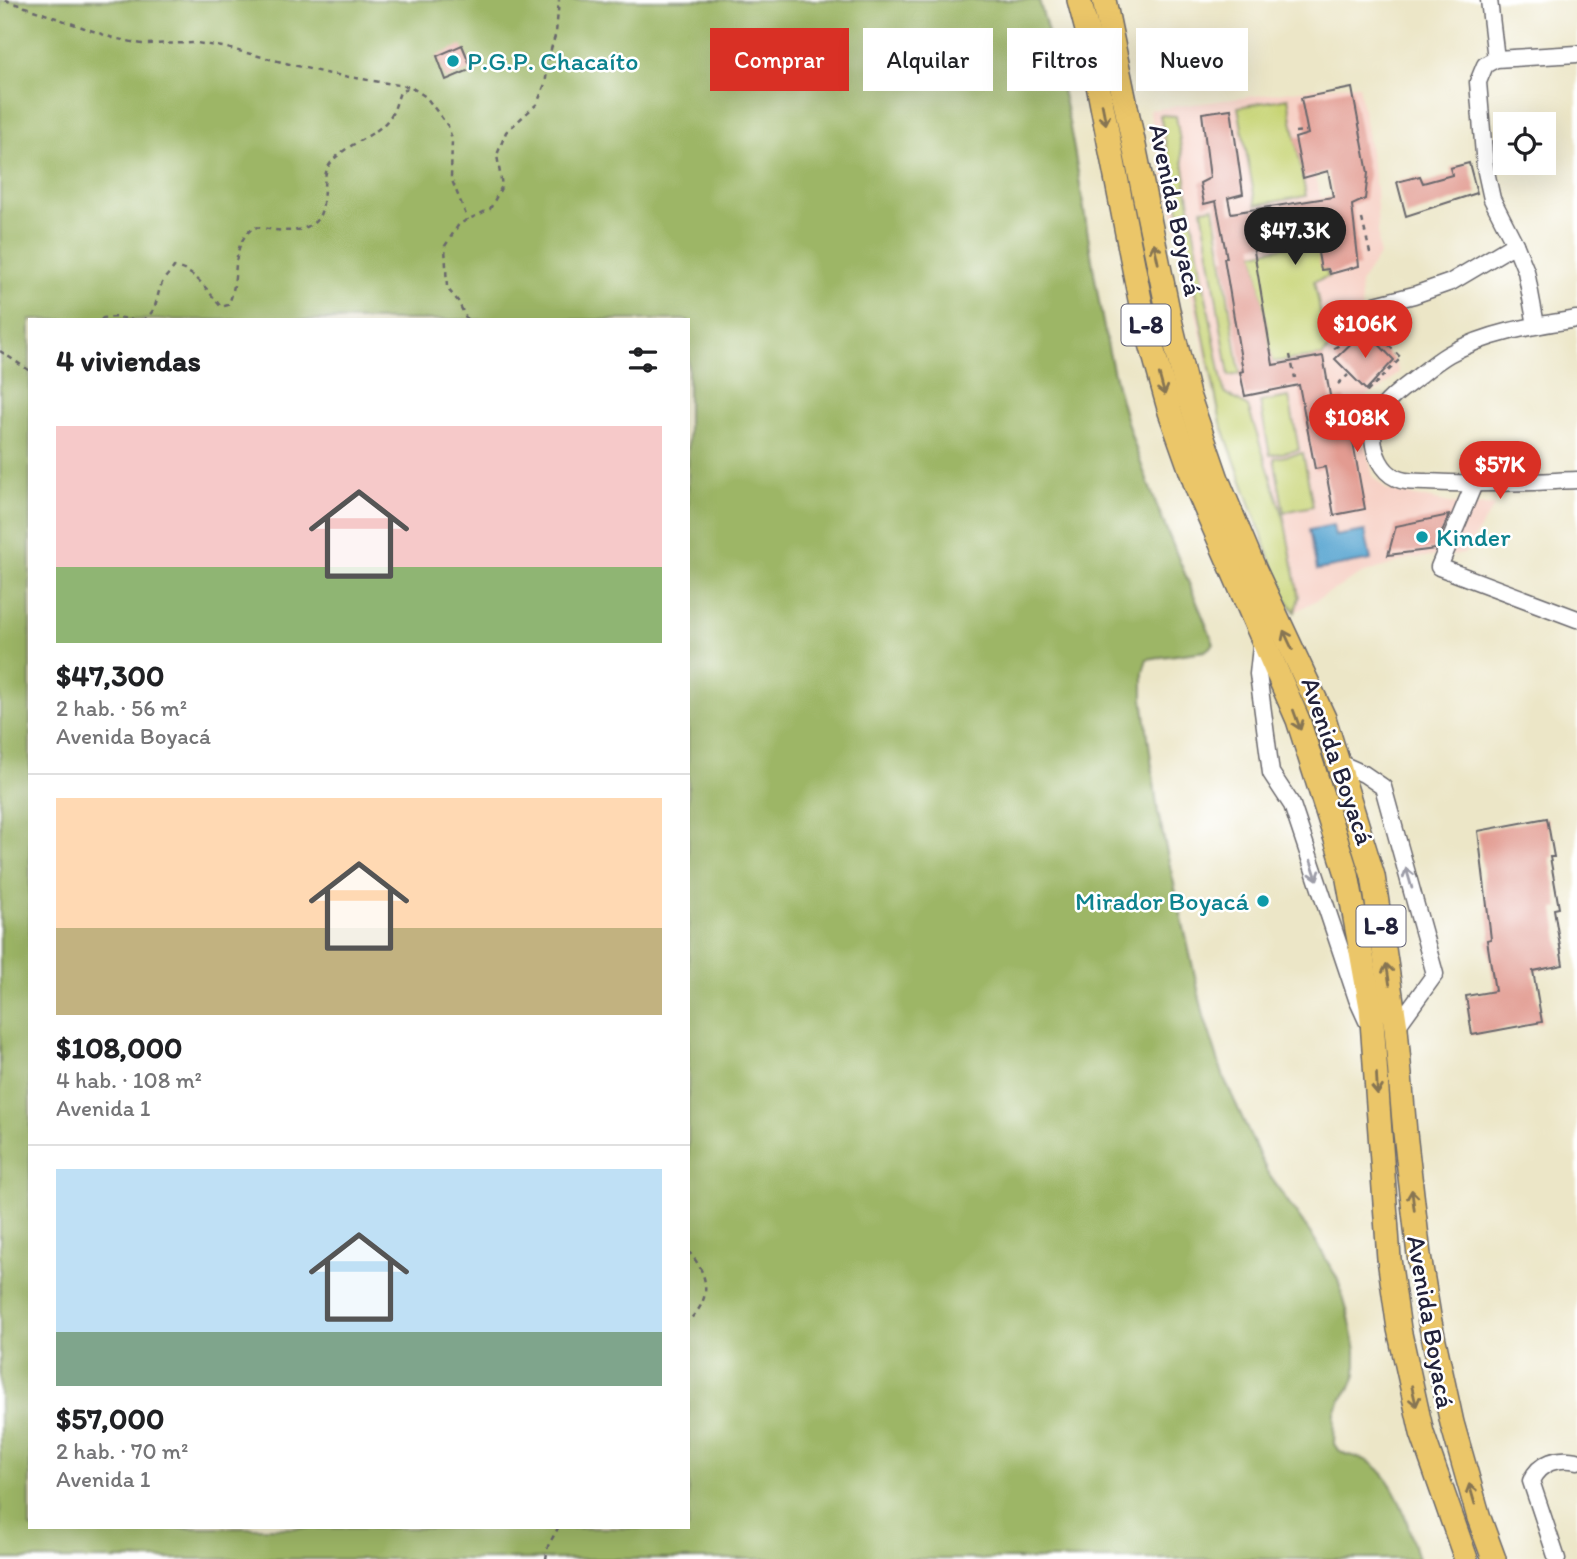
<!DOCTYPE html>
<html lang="es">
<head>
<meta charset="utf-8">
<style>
  :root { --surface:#fff; --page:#f6f6f6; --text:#202124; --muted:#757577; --line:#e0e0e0; --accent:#d93025 }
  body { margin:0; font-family:Itim,sans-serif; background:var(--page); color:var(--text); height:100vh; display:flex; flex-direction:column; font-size:26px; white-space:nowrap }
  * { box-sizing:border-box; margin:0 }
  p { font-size:23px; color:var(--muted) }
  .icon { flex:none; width:38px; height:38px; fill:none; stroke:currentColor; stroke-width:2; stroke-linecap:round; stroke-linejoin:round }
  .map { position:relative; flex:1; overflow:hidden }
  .details { position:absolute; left:28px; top:318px; width:662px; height:1211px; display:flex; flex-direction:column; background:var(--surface); border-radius:0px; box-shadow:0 7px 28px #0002 }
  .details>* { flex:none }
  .top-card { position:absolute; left:710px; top:28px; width:665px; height:63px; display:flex; gap:14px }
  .controls { position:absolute; left:1493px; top:112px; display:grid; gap:14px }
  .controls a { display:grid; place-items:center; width:63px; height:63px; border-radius:0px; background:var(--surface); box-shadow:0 7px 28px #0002; font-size:35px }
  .price { position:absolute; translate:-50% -60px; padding:0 16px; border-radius:24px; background:var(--accent); color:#fff; font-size:23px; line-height:46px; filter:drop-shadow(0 2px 4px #0008) }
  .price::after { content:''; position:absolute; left:50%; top:42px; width:21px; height:16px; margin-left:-10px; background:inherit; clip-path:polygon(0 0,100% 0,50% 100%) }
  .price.current { background:#222; color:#fff }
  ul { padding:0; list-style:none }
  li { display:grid; align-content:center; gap:14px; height:371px; padding:0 28px }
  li+li { border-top:2px solid var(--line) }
  li span { display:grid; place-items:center; height:217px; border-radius:0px; color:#555 }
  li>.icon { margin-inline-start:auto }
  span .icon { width:126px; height:126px; fill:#fffc; stroke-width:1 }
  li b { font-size:30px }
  h2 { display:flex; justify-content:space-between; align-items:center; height:84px; padding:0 28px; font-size:30px }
  .tag { padding:0 24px; border-radius:0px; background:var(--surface); box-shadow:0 7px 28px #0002; font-size:24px; line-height:63px }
  .tag.current { background:var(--accent); color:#fff }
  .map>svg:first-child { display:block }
  .built { fill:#f7d1c6; fill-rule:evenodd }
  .green { fill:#c7d475; stroke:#747b58; stroke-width:2 }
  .forest { fill:#9db666; stroke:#606c50; stroke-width:2; fill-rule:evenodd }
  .water { fill:#57a4d0; stroke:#3c6386; stroke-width:2 }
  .building { fill:#e29b91 }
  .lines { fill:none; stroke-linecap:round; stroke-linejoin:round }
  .minor-casing { stroke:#69676c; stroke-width:19 }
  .highway-casing { stroke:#69676c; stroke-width:26 }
  .path { stroke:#69676c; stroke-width:2.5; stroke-dasharray:5 5; stroke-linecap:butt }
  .minor { stroke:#fff; stroke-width:16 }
  .highway { stroke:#ebc669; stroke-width:23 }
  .oneway { stroke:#867452 }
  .oneway2 { stroke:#9c9ca7 }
  .culture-dot { fill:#0f9aa8; stroke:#fff; stroke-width:2.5 }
  .labels { text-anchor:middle; stroke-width:5; stroke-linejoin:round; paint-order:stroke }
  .shield { fill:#fff; stroke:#646476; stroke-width:2 }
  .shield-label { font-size:24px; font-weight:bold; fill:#22223b }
  .culture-label { font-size:26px; fill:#0d838f; stroke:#fff; text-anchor:start }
  .street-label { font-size:26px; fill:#22223b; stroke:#fff }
</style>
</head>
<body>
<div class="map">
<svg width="1577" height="1559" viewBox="0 0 1577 1559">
  <rect width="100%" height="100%" fill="#fff"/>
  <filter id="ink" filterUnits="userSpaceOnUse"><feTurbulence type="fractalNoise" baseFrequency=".0143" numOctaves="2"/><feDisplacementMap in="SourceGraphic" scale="14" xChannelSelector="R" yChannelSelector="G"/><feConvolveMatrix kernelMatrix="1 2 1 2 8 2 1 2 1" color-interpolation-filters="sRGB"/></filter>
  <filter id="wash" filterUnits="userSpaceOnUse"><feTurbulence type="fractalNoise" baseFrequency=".00686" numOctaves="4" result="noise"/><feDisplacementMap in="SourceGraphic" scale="28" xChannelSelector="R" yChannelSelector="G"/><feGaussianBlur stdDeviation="1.57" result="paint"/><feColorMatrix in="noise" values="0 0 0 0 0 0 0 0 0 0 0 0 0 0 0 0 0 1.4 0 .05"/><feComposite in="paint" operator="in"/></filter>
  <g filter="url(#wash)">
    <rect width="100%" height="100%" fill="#ece6c7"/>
    <!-- built -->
    <path class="built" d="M1359,85l17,104 3,66 -19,29 2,34 3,12 29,30 5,12 -18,17 -20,10 2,29 10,49 14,13 77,16 31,-1 -31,49 -53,4 -49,16 -67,38 -12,-17 -62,-172 -72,-313 181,-24zM1328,172l5,25 7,-2 -26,53 -3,-13 -58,-25 68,-12 -6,-23z"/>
    <!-- green -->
    <g class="green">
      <path d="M1288,98l18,98 -50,9 -18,-98z"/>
      <path d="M1160,115l16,1 18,116 30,160 24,15 36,111 15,79 -4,15 -12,-18 -62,-171z"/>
      <path d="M1214,207l26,167 -11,2 -27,-167z"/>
      <path d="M1319,239l9,38 -14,4 10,48 7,16 -8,11 -51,6 -18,-109z"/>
      <path d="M1289,397l10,53 -29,5 -10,-53z"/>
      <path d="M1303,453l10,53 -29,6 -10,-54z"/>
    </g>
    <!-- forest -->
    <path class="forest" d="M0,0h1039c15,53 28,106 37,161 13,75 22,151 41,225 22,88 63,173 97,258l-9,7 -58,8 -4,13v26l15,115 46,203 20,62 43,94 48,68 23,40 11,37 7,33v25l-4,10 -12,17 -5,10 -1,32c9,15 25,10 37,19 29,20 37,64 47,96h-1418zM30,320h658v1208h-658z"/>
    <!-- water -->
    <path class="water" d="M1333,525l2,11 30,-5 6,29 -54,10 -8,-40z"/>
    <g id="blocks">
      <!-- building -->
      <g class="building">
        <path d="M462,45l10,24 -26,11 -9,-24z"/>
        <path d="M1352,88l16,85 -3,26 -13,6 7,61 -29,8 -2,-5 -7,1 -4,-23 -3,1 -3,-13 -58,10 20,120 50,-9 8,45 14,-3 20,111 -31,6 -9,-48 -10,2 -16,-84 -54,11 -5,-24 3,-1 -19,-113h3l-11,-57 -12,3 -4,-21 10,-5 -8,-65 29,-4 12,85 -15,4 3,15 102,-16 -5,-26 -25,7 -8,-40 13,-4 -7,-36z"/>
        <path d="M1469,163l8,30 -71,23 -9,-34 23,-6 3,7 29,-8 -2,-7z"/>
        <path d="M1365,330l29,30 -28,30 -31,-31z"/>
        <path d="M1449,515l-14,34 -47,6 8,-29z"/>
        <path d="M1547,818l7,39h-4l9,51 -5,1 9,56 -30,6 9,51 -70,13 -6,-39 29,-5 -8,-51 4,-1 -13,-108z"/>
      </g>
    </g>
  </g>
  <g filter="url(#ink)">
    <use href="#blocks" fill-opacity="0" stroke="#69676c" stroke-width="2"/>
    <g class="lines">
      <defs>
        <g id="minor">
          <path d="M1489,0l7,59"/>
          <path d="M1375,305l39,-10 37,-13 64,-38"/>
          <path d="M1577,319c-45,7 -88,13 -128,35 -14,8 -26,19 -39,29 -19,14 -38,29 -37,55 1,15 8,33 23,40 9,5 20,3 31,4 50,3 100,0 150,-2"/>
          <path d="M1536,325l-10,-54 -11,-27 -23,-45 -7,-32 -7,-85 7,-17 11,-6 81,-5"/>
          <path d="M1474,484l-35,83 138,52"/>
          <path d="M1262,637l-4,37 13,99 21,32 65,194 10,22"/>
          <path d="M1337,762l27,12 19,13 52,187 -39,54"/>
          <path d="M1557,1559l-26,-78c8,-19 28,-24 46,-20"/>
        </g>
        <g id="highway">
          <path d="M1079,0l9,34 55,281 27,97 28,79 100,229 49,154 24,133 18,252 10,70 23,104 44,126"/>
          <path d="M1104,0l66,320 18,75 29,84 37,89 70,150 49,158 23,152 9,105 14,122 11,67 22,101 27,95 15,41"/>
        </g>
      </defs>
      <!-- minor casing -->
      <use href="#minor" class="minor-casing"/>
      <!-- highway casing -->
      <use href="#highway" class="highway-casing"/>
      <!-- path -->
      <g class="path">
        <path d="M5,0l108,38 29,6 55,-1 26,4 102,26 86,14"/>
        <path d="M1295,132l11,-1"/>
        <path d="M1362,219l9,38"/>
        <path d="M101,320l2,-2 14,-1 16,3"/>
        <path d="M142,320c17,-8 13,-24 21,-39 3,-5 8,-9 11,-14 22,4 33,23 47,40l7,-2c14,-28 -1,-57 26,-78 20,2 41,9 58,-3 19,-12 6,-44 18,-60 15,-21 46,-26 60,-47 5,-7 7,-17 10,-25l11,-5 15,10 22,29 4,13 -1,39 17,42"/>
        <path d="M467,320l-9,-19 -11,-13 -2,-42 14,-22 31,-15 12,-23 -5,-31 9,-23 31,-28 8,-20 6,-35 5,-16 3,-33"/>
        <path d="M1334,348l16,-9"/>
        <path d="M0,351l30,20"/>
        <path d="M1290,355l5,23"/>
        <path d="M1338,384l10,-9"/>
        <path d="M1367,392l34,-34 -25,-26"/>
        <path d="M688,1251c21,23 25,48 0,70"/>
        <path d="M546,1559l2,-13 10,-18"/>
      </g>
      <!-- minor -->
      <use href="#minor" class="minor"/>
      <!-- highway -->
      <use href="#highway" class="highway"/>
    </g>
    <!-- one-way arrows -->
    <defs><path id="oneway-shaft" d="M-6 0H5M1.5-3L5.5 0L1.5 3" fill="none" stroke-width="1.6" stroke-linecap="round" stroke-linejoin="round" transform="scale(1.75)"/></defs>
    <g class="oneway">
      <use href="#oneway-shaft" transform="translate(1104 114) rotate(79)"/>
      <use href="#oneway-shaft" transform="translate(1156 253) rotate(-102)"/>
      <use href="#oneway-shaft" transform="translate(1162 385) rotate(75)"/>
      <use href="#oneway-shaft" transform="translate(1288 640) rotate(-115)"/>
      <use href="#oneway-shaft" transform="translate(1297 720) rotate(70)"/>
      <use href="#oneway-shaft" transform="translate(1388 974) rotate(-99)"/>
      <use href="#oneway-shaft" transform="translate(1377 1084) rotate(87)"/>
      <use href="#oneway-shaft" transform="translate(1413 1200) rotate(-97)"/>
      <use href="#oneway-shaft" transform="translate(1414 1396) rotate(77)"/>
      <use href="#oneway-shaft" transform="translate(1472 1494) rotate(-106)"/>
    </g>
    <g class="oneway2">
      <use href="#oneway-shaft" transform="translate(1314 870) rotate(72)"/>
      <use href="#oneway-shaft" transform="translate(1409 878) rotate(-106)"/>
    </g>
  </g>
  <!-- markers -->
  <g class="culture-dot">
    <circle cx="453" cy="61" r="7"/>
    <circle cx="1422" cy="537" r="7"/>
    <circle cx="1263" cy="901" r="7"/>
  </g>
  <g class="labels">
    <!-- shield labels -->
    <g class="shield">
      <rect x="1121.5" y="304.5" width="49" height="41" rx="5"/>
      <rect x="1356.5" y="905.5" width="49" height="41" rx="5"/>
    </g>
    <g class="shield-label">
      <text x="1146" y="333">L-8</text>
      <text x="1381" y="934">L-8</text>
    </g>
    <!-- culture labels -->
    <g class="culture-label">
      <text x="467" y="70">P.G.P. Chacaíto</text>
      <text x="1436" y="546">Kinder</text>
      <text x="1249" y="910" text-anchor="end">Mirador Boyacá</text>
    </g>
    <!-- street labels -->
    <g class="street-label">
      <text transform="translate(1176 210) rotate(78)" y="9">Avenida Boyacá</text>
      <text transform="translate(1338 761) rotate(71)" y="9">Avenida Boyacá</text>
      <text transform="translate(1431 1322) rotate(80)" y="9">Avenida Boyacá</text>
    </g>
  </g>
</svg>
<div class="controls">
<a><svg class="icon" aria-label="locate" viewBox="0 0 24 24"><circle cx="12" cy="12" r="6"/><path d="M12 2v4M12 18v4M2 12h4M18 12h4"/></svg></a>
</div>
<b class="price current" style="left:1295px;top:267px">$47.3K</b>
<b class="price" style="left:1365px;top:360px">$106K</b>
<b class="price" style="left:1357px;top:454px">$108K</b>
<b class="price" style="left:1500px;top:501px">$57K</b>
<div class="top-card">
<a class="tag current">Comprar</a>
<a class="tag">Alquilar</a>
<a class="tag">Filtros</a>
<a class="tag">Nuevo</a>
</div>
<section class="details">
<h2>4 viviendas<svg class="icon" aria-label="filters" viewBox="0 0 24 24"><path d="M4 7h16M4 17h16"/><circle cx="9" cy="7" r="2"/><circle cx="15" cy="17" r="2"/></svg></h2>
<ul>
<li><span style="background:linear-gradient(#f6c9c9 65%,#8fb573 0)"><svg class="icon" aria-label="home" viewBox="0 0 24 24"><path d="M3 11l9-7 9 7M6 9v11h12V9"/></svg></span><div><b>$47,300</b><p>2 hab. · 56 m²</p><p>Avenida Boyacá</p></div></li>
<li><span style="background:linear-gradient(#ffd9b3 60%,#c2b280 0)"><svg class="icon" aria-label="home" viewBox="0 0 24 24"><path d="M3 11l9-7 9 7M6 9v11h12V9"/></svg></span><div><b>$108,000</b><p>4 hab. · 108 m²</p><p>Avenida 1</p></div></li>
<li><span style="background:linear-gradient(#bfe0f5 75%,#7fa58c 0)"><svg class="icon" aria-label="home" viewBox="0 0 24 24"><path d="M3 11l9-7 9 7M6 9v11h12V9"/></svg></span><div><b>$57,000</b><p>2 hab. · 70 m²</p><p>Avenida 1</p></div></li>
</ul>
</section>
</div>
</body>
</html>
